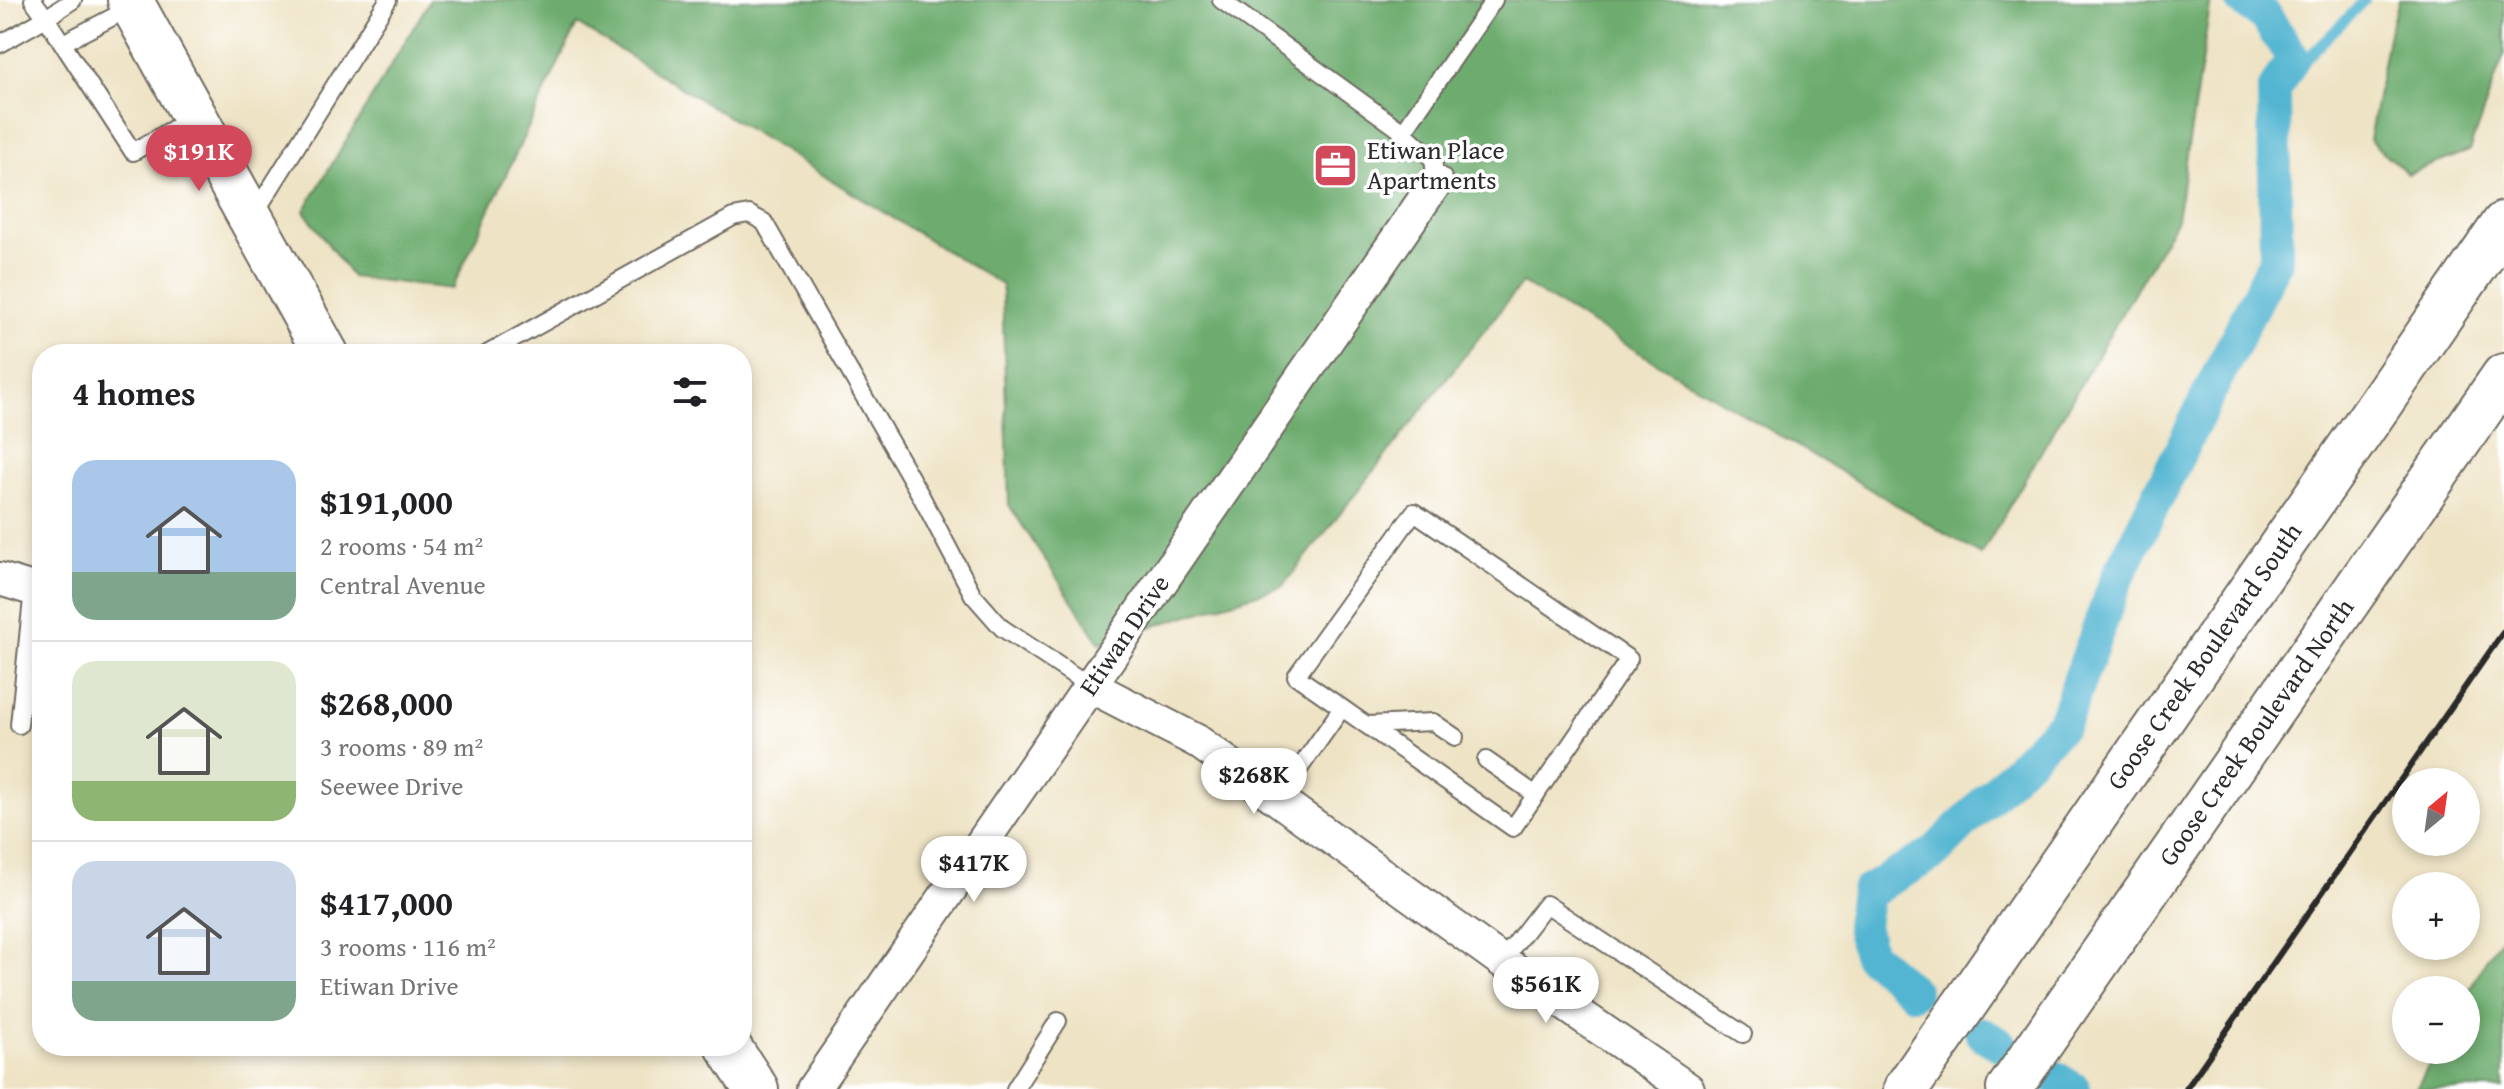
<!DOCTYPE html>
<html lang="en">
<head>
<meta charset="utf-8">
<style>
  :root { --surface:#fff; --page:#f2f2f2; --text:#202124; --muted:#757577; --line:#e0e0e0; --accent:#d1495b }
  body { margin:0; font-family:"Gentium Book Plus",serif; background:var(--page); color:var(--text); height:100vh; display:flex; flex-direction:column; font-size:30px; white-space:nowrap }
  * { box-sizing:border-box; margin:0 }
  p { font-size:26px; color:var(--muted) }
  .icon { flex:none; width:44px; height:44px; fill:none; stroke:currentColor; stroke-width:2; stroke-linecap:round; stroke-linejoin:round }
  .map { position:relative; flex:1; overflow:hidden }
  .drawer { position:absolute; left:32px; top:344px; width:720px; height:712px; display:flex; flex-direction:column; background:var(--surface); border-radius:32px; box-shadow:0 4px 12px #0003 }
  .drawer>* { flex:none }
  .needle { width:52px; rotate:29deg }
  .buttons { position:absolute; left:2392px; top:768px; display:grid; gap:16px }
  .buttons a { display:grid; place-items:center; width:88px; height:88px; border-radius:50%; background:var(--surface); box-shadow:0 4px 12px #0003; font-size:40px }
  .price { position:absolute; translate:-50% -68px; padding:0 18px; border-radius:28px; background:#fff; color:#222; font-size:26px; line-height:52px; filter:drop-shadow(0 2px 4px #0008) }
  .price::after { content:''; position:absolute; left:50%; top:48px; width:24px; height:18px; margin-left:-12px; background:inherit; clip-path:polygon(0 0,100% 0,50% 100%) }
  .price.on { background:var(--accent); color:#fff }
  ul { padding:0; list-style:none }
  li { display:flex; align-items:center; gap:24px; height:200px; padding:0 40px }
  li+li { border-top:2px solid var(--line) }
  li span { display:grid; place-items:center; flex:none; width:224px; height:160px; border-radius:24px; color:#555 }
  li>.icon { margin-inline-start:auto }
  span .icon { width:96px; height:96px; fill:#fffc; stroke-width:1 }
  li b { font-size:34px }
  h2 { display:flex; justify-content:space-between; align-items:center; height:96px; padding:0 40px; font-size:34px }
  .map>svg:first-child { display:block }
  .forest { fill:#6dac6e; stroke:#4c6c4c; stroke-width:2 }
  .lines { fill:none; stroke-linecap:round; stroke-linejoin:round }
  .stream { stroke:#53b5d1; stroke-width:10 }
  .canal { stroke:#53b5d1; stroke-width:34 }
  .lane-casing { stroke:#6f6b61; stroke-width:20 }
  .street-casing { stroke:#6f6b61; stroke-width:36 }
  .secondary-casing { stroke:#6f6b61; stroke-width:48 }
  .highway-casing { stroke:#6f6b61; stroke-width:48 }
  .lane { stroke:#fff; stroke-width:16 }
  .street { stroke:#fff; stroke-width:32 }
  .secondary { stroke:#fff; stroke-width:44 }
  .highway { stroke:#fff; stroke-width:44 }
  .rail { stroke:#2b2b2b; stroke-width:6 }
  .labels { text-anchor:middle; stroke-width:7; stroke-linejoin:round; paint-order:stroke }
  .poi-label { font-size:26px; fill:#2b2b2b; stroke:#fff; text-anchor:start }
  .street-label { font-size:26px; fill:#2b2b2b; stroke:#fff }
</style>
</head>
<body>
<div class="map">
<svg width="2504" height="1089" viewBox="0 0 2504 1089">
  <rect width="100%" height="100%" fill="#fff"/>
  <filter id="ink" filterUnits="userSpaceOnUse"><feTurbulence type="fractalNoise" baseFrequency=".0125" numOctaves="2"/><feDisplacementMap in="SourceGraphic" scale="16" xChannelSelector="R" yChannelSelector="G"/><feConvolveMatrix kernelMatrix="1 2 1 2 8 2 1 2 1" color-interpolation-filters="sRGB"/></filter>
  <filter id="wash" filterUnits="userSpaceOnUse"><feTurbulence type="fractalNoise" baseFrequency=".006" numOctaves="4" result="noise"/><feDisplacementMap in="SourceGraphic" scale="32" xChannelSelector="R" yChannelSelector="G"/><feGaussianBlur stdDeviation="1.8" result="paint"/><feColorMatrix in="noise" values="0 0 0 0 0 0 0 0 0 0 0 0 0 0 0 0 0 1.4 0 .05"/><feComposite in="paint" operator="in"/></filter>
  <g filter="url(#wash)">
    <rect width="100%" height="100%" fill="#eee3c5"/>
    <!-- forest -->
    <g class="forest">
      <path d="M430,0h1781l-34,219 -196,336 -459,-272 -239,303 -183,57 -91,-138 -7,-220 -425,-261 -125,265 -100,-12 -48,-66z"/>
      <path d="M2399,0h105v55l-35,96 -61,23 -39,-34 20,-108z"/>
      <path d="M2504,934v155h-88l21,-39h29v-54l21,-38z"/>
    </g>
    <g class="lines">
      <!-- stream -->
      <path class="stream" d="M2274,91l91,-91"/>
      <!-- canal -->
      <g class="canal">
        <path d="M1913,992l-44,-38 -7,-28 5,-34 67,-39 130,-131 53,-144 159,-319 -2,-168 19,-33 -28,-42 -23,-16"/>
        <path d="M1982,1034l19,11"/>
        <path d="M2049,1074l25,15"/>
      </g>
    </g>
  </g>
  <g filter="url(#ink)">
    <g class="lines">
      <defs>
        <g id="lane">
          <path d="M33,0l13,18 27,-18"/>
          <path d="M1221,0l182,132 30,27 3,23"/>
          <path d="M63,43l69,-36"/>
          <path d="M0,44l46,-26 87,134 61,-35"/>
          <path d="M1403,132l91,-132"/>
          <path d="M255,213l133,-213"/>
          <path d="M487,354l246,-137 16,-3 15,8 157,274 52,99 29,33 88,58"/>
          <path d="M19,725l14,-136"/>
          <path d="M1367,725l66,-3 22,15"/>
          <path d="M1486,760l50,35"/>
          <path d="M1278,799l64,-91 171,120 116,-169 -215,-147 -118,164 46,32"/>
          <path d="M1502,961l44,-57 197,130"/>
          <path d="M1015,1089l43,-68"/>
        </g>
        <g id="street">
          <path d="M0,579l39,12 3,-2"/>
          <path d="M1090,686l107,55 305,220 186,128"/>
          <path d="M813,1089l623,-907"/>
        </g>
        <g id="secondary">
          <path d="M130,0l196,354"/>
          <path d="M728,1046l28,43"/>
        </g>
        <g id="highway">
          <path d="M1906,1089l598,-865"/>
          <path d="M2009,1089l495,-713"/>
        </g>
      </defs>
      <!-- lane casing -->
      <use href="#lane" class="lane-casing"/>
      <!-- street casing -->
      <use href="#street" class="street-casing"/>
      <!-- secondary casing -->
      <use href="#secondary" class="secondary-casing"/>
      <!-- highway casing -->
      <use href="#highway" class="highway-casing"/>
      <!-- lane -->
      <use href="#lane" class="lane"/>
      <!-- street -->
      <use href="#street" class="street"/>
      <!-- secondary -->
      <use href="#secondary" class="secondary"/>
      <!-- highway -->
      <use href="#highway" class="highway"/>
      <!-- rail -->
      <path class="rail" d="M2186,1089l318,-458"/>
    </g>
  </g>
  <!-- icons -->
  <defs>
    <symbol id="office-square" viewBox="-11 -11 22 22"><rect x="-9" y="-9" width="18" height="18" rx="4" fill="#d1495b" stroke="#fff"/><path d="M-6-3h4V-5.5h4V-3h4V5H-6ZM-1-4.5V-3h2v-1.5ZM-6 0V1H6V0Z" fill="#fff"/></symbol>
  </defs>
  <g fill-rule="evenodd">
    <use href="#office-square" x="1310" y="140" width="51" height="51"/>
  </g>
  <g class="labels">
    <!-- poi labels -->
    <g class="poi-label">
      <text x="1367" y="159">Etiwan Place<tspan x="1367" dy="30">Apartments</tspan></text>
    </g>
    <!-- street labels -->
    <g class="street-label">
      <text transform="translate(1124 635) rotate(-56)" y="9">Etiwan Drive</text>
      <text transform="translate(2204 656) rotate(-55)" y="9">Goose Creek Boulevard South</text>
      <text transform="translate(2256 732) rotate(-55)" y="9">Goose Creek Boulevard North</text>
    </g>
  </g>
</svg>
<div class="buttons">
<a><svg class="needle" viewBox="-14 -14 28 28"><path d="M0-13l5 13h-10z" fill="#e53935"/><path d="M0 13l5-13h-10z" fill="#757577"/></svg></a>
<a>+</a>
<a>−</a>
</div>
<b class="price on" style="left:199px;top:193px">$191K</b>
<b class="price" style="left:1254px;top:816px">$268K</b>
<b class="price" style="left:974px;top:904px">$417K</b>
<b class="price" style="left:1546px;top:1025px">$561K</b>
<section class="drawer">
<h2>4 homes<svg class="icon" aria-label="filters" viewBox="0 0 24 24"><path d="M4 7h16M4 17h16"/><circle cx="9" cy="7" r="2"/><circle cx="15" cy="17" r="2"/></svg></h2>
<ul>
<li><span style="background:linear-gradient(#a9c7e8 70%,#7fa58c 0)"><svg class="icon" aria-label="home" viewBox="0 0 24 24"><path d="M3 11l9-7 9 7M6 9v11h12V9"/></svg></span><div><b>$191,000</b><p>2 rooms · 54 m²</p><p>Central Avenue</p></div></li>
<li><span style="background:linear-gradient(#dfe7d0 75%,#8fb573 0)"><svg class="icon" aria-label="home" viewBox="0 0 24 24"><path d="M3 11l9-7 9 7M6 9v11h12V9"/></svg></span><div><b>$268,000</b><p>3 rooms · 89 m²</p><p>Seewee Drive</p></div></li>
<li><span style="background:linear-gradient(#c9d6e8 75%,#7fa58c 0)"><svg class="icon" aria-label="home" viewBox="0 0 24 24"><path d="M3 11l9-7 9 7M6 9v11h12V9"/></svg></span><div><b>$417,000</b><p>3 rooms · 116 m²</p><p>Etiwan Drive</p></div></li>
</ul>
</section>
</div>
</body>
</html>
